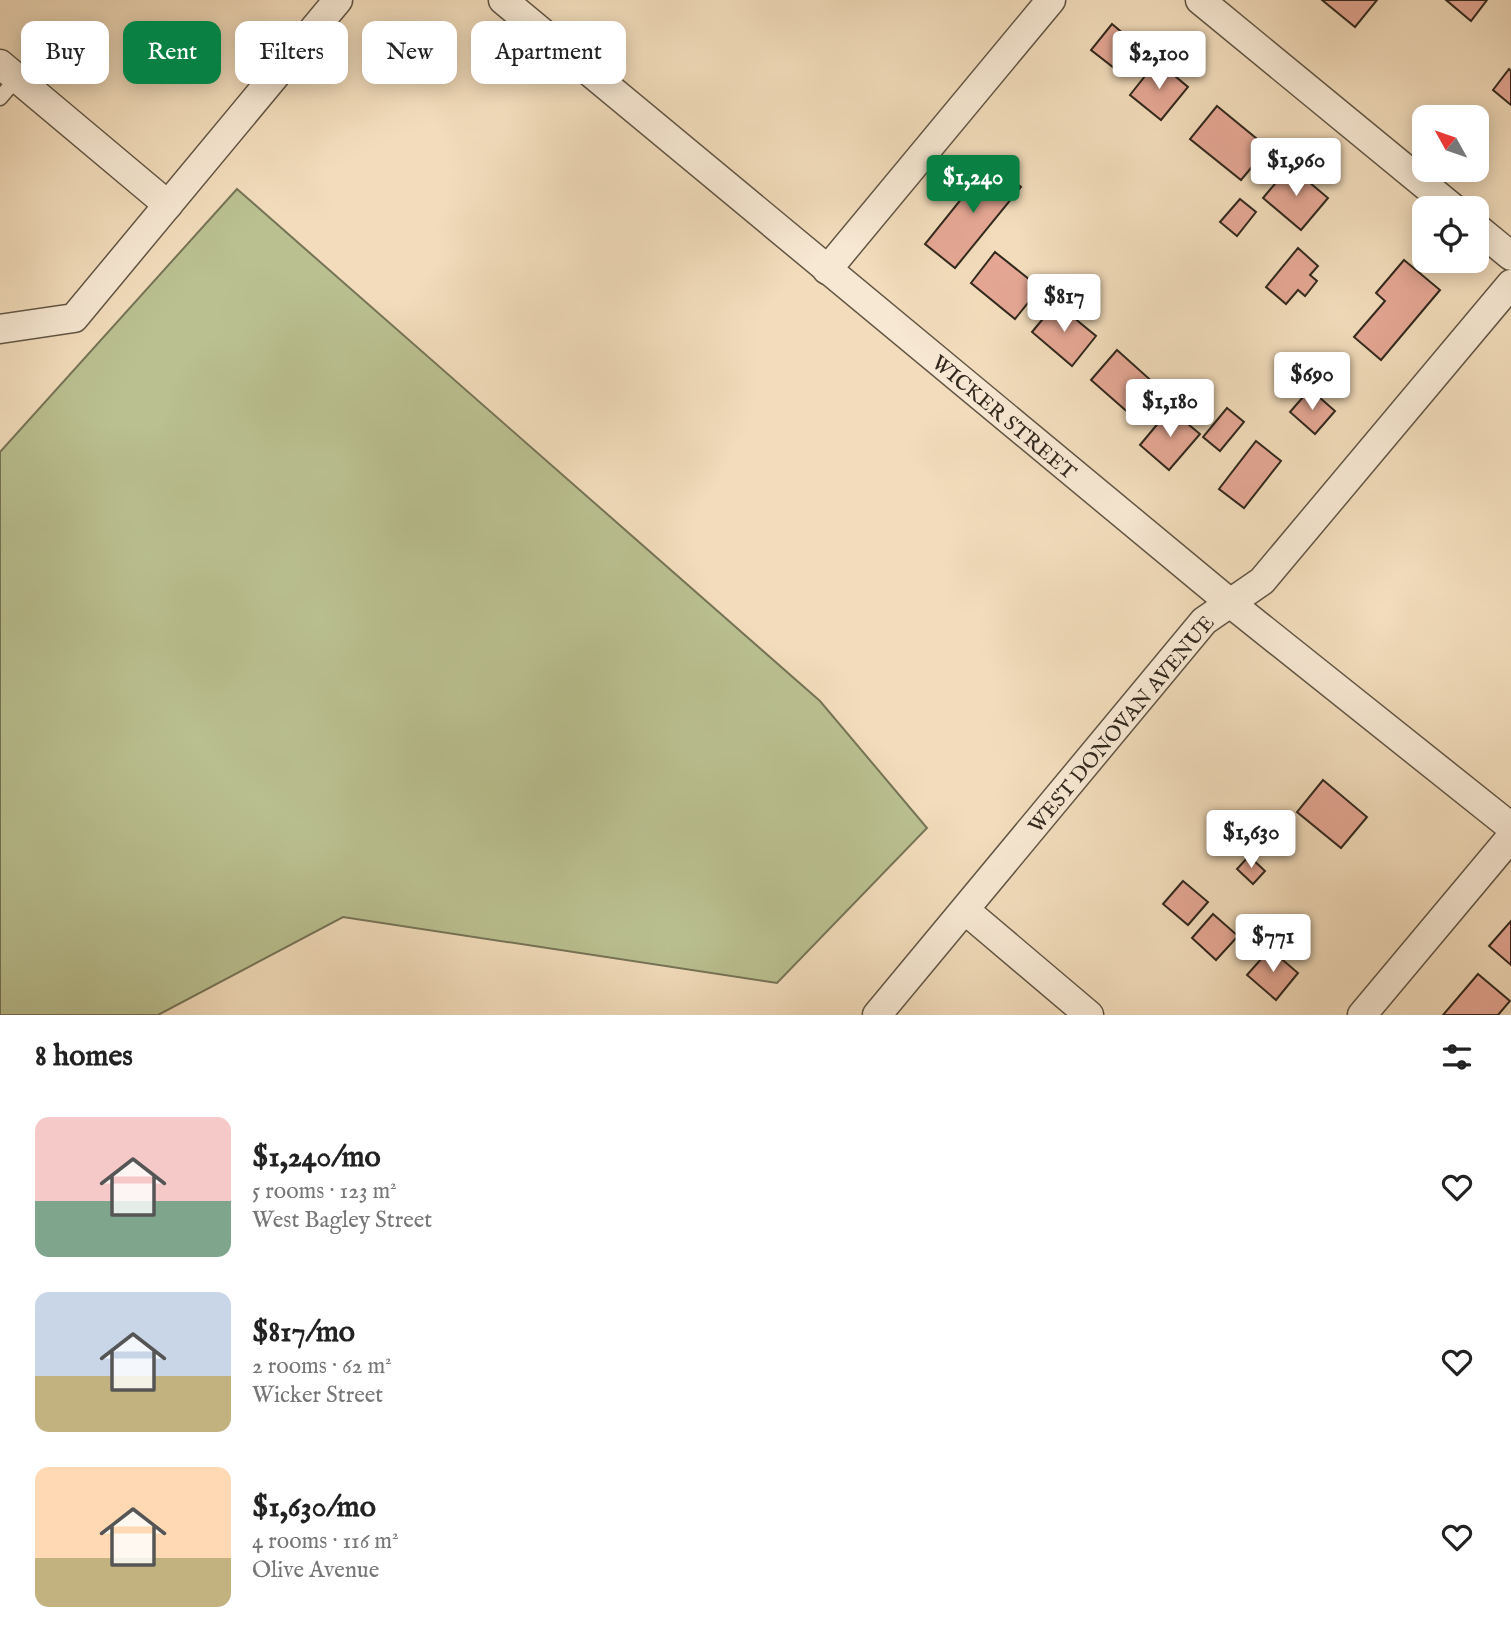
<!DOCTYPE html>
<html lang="en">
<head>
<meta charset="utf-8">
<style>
  :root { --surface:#fff; --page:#f2f2f2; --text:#222; --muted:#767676; --accent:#0b8043 }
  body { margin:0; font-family:"IM FELL English",serif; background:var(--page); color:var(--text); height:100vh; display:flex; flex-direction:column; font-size:26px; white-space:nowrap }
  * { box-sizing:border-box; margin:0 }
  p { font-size:23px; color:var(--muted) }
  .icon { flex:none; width:38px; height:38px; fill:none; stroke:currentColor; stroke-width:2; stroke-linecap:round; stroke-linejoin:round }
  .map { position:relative; height:1015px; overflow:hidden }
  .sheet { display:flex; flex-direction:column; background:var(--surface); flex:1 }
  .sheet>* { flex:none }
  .top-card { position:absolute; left:21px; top:21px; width:700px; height:63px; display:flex; gap:14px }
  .needle { width:46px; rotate:310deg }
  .tools { position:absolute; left:1412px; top:105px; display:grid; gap:14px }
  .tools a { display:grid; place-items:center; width:77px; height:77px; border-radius:14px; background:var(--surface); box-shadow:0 4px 18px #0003; font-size:35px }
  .price { position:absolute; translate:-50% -60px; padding:0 16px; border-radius:7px; background:#fff; color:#222; font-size:23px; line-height:46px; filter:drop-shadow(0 2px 4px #0008) }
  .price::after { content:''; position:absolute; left:50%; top:42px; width:21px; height:16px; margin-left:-10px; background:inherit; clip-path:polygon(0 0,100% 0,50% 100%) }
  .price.current { background:var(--accent); color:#fff }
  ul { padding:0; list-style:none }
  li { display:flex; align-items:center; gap:21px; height:175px; padding:0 35px }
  li span { display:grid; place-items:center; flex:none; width:196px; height:140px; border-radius:14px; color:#555 }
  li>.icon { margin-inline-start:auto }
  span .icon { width:84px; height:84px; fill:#fffc; stroke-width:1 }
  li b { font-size:30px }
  h2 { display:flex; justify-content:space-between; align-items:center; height:84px; padding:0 35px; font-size:30px }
  .pill { padding:0 24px; border-radius:14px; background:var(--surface); box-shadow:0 4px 18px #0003; font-size:24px; line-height:63px }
  .pill.current { background:var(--accent); color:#fff }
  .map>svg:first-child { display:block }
  .green { fill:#bac090; stroke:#767457; stroke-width:2 }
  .building { fill:#e5a794; stroke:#32291e; stroke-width:2 }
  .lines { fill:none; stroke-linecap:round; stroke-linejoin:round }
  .service-casing { stroke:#625645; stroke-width:17 }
  .minor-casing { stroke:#625645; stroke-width:31 }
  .service { stroke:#f7e8d3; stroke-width:14 }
  .minor { stroke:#f7e8d3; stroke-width:28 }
  .labels { text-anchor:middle; stroke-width:5; stroke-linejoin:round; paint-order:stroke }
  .street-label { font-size:21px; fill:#32291e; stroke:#f7e8d3 }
</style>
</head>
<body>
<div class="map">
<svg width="1511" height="1015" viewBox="0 0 1511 1015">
  <rect width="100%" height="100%" fill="#f2dcbb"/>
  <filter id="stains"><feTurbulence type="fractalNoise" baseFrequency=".00286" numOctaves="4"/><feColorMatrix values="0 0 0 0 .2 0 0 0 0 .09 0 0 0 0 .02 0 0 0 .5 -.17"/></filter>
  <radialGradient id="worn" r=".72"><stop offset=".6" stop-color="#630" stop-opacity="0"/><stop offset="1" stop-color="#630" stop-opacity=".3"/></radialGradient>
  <!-- green -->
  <path class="green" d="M237,189l583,512 107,127 -150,155 -434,-66 -185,98h-158v-563z"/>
  <!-- building -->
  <g class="building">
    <path d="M1322,0h55l-22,27z"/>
    <path d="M1446,0h41l-16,21z"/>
    <path d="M1112,24l26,22 -20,25 -27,-21z"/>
    <path d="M1157,61l31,26 -27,33 -31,-25z"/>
    <path d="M1509,69l2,2v34l-18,-15z"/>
    <path d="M1217,106l51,42 -27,32 -51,-41z"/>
    <path d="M991,162l30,25 -66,81 -30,-24z"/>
    <path d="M1290,166l38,32 -27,32 -38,-32z"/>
    <path d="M1240,199l16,13 -19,24 -17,-14z"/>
    <path d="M1298,248l20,18 -8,9 7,6 -12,15 -7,-6 -12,14 -20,-17z"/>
    <path d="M995,252l45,36 -25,31 -44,-36z"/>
    <path d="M1404,260l36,30 -59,70 -27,-23 31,-36 -9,-8z"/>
    <path d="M1056,303l40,33 -24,30 -40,-34z"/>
    <path d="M1117,350l39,35 -25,30 -40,-35z"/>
    <path d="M1310,389l25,22 -20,23 -25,-22z"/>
    <path d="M1227,408l17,14 -24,29 -17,-14z"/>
    <path d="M1170,409l30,25 -31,36 -29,-25z"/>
    <path d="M1256,441l25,20 -37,47 -25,-19z"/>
    <path d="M1323,780l44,37 -26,31 -44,-36z"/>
    <path d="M1249,856l16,15 -12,13 -16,-15z"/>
    <path d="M1183,881l25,21 -20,23 -25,-21z"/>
    <path d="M1213,914l25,22 -22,24 -24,-22z"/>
    <path d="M1511,921v44l-22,-19z"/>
    <path d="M1270,949l28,24 -22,27 -29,-25z"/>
    <path d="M1478,974l32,27 -12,14h-55z"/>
  </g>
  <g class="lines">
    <defs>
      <path id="service" d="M0,98l17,-20"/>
      <g id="minor">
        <path d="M503,0l726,602 282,225"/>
        <path d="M1200,0l253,208"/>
        <path d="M0,64l168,141"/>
        <path d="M1477,228l34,28"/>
        <path d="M827,270l224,-270"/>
        <path d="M0,329l74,-11 264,-318"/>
        <path d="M965,910l124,105"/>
        <path d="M877,1015l327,-394 58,-40 249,-297"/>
        <path d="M1362,1015l149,-178"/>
      </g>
    </defs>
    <!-- service casing -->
    <use href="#service" class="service-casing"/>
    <!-- minor casing -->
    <use href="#minor" class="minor-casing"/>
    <!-- service -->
    <use href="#service" class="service"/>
    <!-- minor -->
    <use href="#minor" class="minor"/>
  </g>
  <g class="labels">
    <!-- street labels -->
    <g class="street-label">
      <text transform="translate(1004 417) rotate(40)" y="7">WICKER STREET</text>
      <text transform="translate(1121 724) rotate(-50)" y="7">WEST DONOVAN AVENUE</text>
    </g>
  </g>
  <rect width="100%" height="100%" filter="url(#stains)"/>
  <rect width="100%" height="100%" fill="url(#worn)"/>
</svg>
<div class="tools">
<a><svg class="needle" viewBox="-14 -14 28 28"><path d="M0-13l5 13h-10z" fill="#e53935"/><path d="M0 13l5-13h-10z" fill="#767676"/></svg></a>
<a><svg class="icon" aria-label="locate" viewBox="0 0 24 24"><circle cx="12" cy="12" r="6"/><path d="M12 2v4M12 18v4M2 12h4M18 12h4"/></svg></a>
</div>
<b class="price" style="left:1159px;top:91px">$2,100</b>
<b class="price" style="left:1296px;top:198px">$1,960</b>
<b class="price current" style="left:973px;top:215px">$1,240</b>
<b class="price" style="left:1064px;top:334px">$817</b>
<b class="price" style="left:1312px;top:412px">$690</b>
<b class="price" style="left:1170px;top:439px">$1,180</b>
<b class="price" style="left:1251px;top:870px">$1,630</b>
<b class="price" style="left:1273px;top:974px">$771</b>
<div class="top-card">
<a class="pill">Buy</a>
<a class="pill current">Rent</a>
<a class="pill">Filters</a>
<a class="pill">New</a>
<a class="pill">Apartment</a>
</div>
</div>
<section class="sheet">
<h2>8 homes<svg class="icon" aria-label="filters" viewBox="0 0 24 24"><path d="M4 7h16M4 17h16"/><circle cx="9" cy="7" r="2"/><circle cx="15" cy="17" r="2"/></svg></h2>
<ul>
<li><span style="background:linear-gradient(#f6c9c9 60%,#7fa58c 0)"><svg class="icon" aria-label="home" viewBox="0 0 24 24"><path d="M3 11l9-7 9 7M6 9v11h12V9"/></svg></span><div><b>$1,240/mo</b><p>5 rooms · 123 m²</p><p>West Bagley Street</p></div><svg class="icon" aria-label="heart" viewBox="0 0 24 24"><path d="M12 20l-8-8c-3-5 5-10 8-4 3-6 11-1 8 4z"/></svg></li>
<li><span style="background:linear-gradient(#c9d6e8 60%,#c2b280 0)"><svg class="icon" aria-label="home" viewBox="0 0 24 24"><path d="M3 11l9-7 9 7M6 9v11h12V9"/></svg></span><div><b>$817/mo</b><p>2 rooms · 62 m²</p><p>Wicker Street</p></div><svg class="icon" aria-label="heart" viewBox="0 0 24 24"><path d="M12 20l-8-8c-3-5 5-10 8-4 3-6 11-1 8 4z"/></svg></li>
<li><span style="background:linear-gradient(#ffd9b3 65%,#c2b280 0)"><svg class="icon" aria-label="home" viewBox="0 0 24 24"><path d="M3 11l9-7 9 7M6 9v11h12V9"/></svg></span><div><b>$1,630/mo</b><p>4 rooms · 116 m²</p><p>Olive Avenue</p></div><svg class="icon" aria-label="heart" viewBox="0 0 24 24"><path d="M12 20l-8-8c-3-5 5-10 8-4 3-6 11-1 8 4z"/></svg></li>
</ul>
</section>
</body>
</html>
